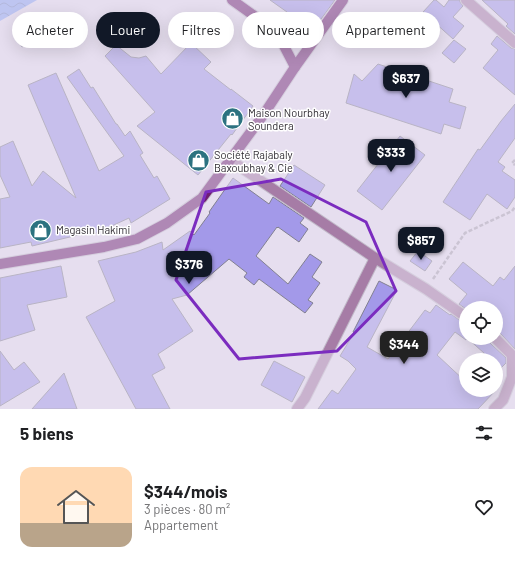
<!DOCTYPE html>
<html lang="fr">
<head>
<meta charset="utf-8">
<style>
  :root { --surface:#fff; --page:#f6f6f6; --text:#202124; --muted:#757577; --accent:#111827 }
  body { margin:0; font-family:Barlow,sans-serif; background:var(--page); color:var(--text); height:100vh; display:flex; flex-direction:column; font-size:15px; white-space:nowrap }
  * { box-sizing:border-box; margin:0 }
  p { font-size:13px; color:var(--muted) }
  .icon { flex:none; width:22px; height:22px; fill:none; stroke:currentColor; stroke-width:2; stroke-linecap:round; stroke-linejoin:round }
  .map { position:relative; height:409px; overflow:hidden }
  .details { display:flex; flex-direction:column; background:var(--surface); flex:1 }
  .details>* { flex:none }
  .hud { position:absolute; left:12px; top:12px; width:491px; height:36px; display:flex; gap:8px }
  .tools { position:absolute; left:459px; top:301px; display:grid; gap:8px }
  .tools a { display:grid; place-items:center; width:44px; height:44px; border-radius:50%; background:var(--surface); box-shadow:0 4px 16px #0002; font-size:20px }
  .price { position:absolute; translate:-50% -34px; padding:0 9px; border-radius:8px; background:var(--accent); color:#fff; font-size:13px; line-height:26px; filter:drop-shadow(0 1px 2px #0008) }
  .price::after { content:''; position:absolute; left:50%; top:24px; width:12px; height:9px; margin-left:-6px; background:inherit; clip-path:polygon(0 0,100% 0,50% 100%) }
  .price.selected { background:#222; color:#fff }
  ul { padding:0; list-style:none }
  li { display:flex; align-items:center; gap:12px; height:100px; padding:0 20px }
  li span { display:grid; place-items:center; flex:none; width:112px; height:80px; border-radius:12px; color:#555 }
  li>.icon { margin-inline-start:auto }
  span .icon { width:48px; height:48px; fill:#fffc; stroke-width:1 }
  li b { font-size:17px }
  h2 { display:flex; justify-content:space-between; align-items:center; height:48px; padding:0 20px; font-size:17px }
  .tag { padding:0 14px; border-radius:18px; background:var(--surface); box-shadow:0 4px 16px #0002; font-size:14px; line-height:36px }
  .tag.selected { background:var(--accent); color:#fff }
  .map>svg:first-child { display:block }
  .water { fill:url(#water-waves) }
  .building { fill:#a399e9; stroke:#828091 }
  .lines { fill:none; stroke-linecap:round; stroke-linejoin:round }
  .minor-casing { stroke:#c2bac9; stroke-width:12 }
  .major-casing { stroke:#c2bac9; stroke-width:12 }
  .path { stroke:#aba4b2; stroke-width:2.5; stroke-dasharray:4 2; stroke-linecap:butt }
  .minor { stroke:#a67ca6; stroke-width:10 }
  .major { stroke:#6e1f70; stroke-width:10 }
  .marked { fill:none; stroke:#7b2cbf; stroke-width:3; stroke-linejoin:round }
  .labels { text-anchor:middle; stroke-width:3; stroke-linejoin:round; paint-order:stroke }
  .poi-label { font-size:11px; fill:#302c33; stroke:#fff; text-anchor:start }
</style>
</head>
<body>
<div class="map">
<svg width="515" height="409" viewBox="0 0 515 409">
  <defs>
    <pattern id="water-waves" width="16" height="10" patternUnits="userSpaceOnUse"><rect width="16" height="10" fill="#8fa7f4"/><path d="M0 5q4-4 8 0t8 0" fill="none" stroke="#7588c6"/></pattern>
  </defs>
  <rect width="100%" height="100%" fill="#e6deef"/>
  <!-- water -->
  <path class="water" d="M0,0h37l-37,21z"/>
  <!-- building -->
  <g class="building">
    <path d="M270,0h65l-33,45 -25,-19 10,-14z"/>
    <path d="M434,0h2l8,7 5,-7h11v2l3,4 -10,11 11,9 -11,13 -30,-27z"/>
    <path d="M482,0h33v34l-9,-8 2,-2z"/>
    <path d="M56,13l8,14 -12,7 -1,-3 -29,16 -7,-12z"/>
    <path d="M497,36l14,12 4,1v46l-32,-27 15,-18 -7,-6z"/>
    <path d="M454,40l12,9 -12,14 -12,-10z"/>
    <path d="M191,43l20,19 -7,7 27,21v-1l22,17 -21,29 -1,-1 -33,41 -61,-49 18,-14 -50,-56 11,-11 15,12 8,1 7,-2 15,18z"/>
    <path d="M378,64l75,25 -4,13 17,5 -6,22 -16,-5 -3,10 -95,-31 8,-29 8,7z"/>
    <path d="M79,69l12,19 2,-1 23,37h1l8,12 5,-5 13,22 -3,2 14,23 3,-2 13,23 -39,24 -2,-5 -37,17 -1,-3 -59,14 -1,-4 -31,6v-49l10,-2 -10,-22v-28l13,-6 19,45 11,-15 33,27 -48,-113 28,-12 43,98 25,-15 -57,-79z"/>
    <path d="M515,104v34l-17,24 7,5 -3,4 13,9v17l-8,12 -20,-15 -17,26 -27,-18 35,-53 2,1 21,-29z"/>
    <path d="M400,136l25,19 -43,55 -25,-19z"/>
    <path d="M294,165l31,20 -14,22 -31,-21z"/>
    <path d="M233,178l36,26 4,-7 31,21 -4,5 8,6 -9,13 -21,-15v1l-1,-1 -21,29 32,28 22,-30 12,8 -10,15 8,6 -12,17 5,3 -8,10 -46,-34 -5,6 -10,-8 3,-4 -18,-14 -42,36 -15,4 21,32 -35,23 7,14 -13,7 18,34h-34l-50,-92 29,-16 -17,-40 38,-9 26,-10 1,8 27,-19 4,4 16,-22 -1,-1z"/>
    <path d="M418,251l14,10 -7,10 -15,-10z"/>
    <path d="M463,262l30,24 7,-9 4,3 11,-14v83l-15,-16 -4,-1v-24h-30v1l-7,-5 8,-10 -18,-15z"/>
    <path d="M61,266l6,31 -40,8 8,25 -35,11v-63z"/>
    <path d="M379,281l18,9 -30,57 21,12 37,-49 5,3 6,-8 14,10 1,-1 11,8 4,1v17l-11,-8 -18,23 29,27v8h30l-18,19h-160l14,-19 6,4 18,-25 -8,-8 -8,-5 14,-23 -1,-1z"/>
    <path d="M467,338h22l1,5 16,15v5l-6,6 -4,-4v-5h-6l-6,-6v-1z"/>
    <path d="M0,351l14,19 10,-8 16,20 -40,24z"/>
    <path d="M274,361l31,16 -13,25 -31,-17z"/>
    <path d="M64,373l13,36h-45z"/>
  </g>
  <g class="lines">
    <defs>
      <g id="minor">
        <path d="M466,0l49,43"/>
        <path d="M230,160l145,98 51,31 40,28"/>
        <path d="M297,409l8,-11 70,-140"/>
        <path d="M494,409l9,-9 9,-23v-22l-17,-17"/>
      </g>
      <g id="major">
        <path d="M232,0l35,25 16,19 12,23 48,-67"/>
        <path d="M0,264l104,-17 33,-8 30,-16 35,-25 28,-38 34,-46 31,-47"/>
      </g>
    </defs>
    <!-- minor casing -->
    <use href="#minor" class="minor-casing"/>
    <!-- major casing -->
    <use href="#major" class="major-casing"/>
    <!-- path -->
    <g class="path">
      <path d="M515,160l-3,3 3,2"/>
      <path d="M433,279l32,-46 47,-22 3,-4"/>
    </g>
    <!-- minor -->
    <use href="#minor" class="minor"/>
    <!-- major -->
    <use href="#major" class="major"/>
  </g>
  <!-- marked area -->
  <path d="M0 0H515V409H0ZM281,179l85,43 30,69 -59,60 -98,8 -63,-79 30,-88z" fill="#e6deef" fill-opacity=".55" fill-rule="evenodd"/>
  <path class="marked" d="M281,179l85,43 30,69 -59,60 -98,8 -63,-79 30,-88z"/>
  <!-- icons -->
  <defs>
    <symbol id="shop-disc" viewBox="-11 -11 22 22"><circle r="9.5" fill="#2c7280" stroke="#fff"/><path d="M-5-2.5h2.3a2.7 3.5 0 0 1 5.4 0H5L5.5 6h-11ZM-1.5-2.5h3a1.5 2.3 0 0 0-3 0Z" fill="#fff"/></symbol>
  </defs>
  <g fill-rule="evenodd">
    <use href="#shop-disc" x="220" y="106" width="25" height="25"/>
    <use href="#shop-disc" x="186" y="148" width="25" height="25"/>
    <use href="#shop-disc" x="28" y="218" width="25" height="25"/>
  </g>
  <g class="labels">
    <!-- poi labels -->
    <g class="poi-label">
      <text x="248" y="117">Maison Nourbhay<tspan x="248" dy="13">Soundera</tspan></text>
      <text x="214" y="159">Société Rajabaly<tspan x="214" dy="13">Baxoubhay &amp; Cie</tspan></text>
      <text x="56" y="234">Magasin Hakimi</text>
    </g>
  </g>
</svg>
<div class="tools">
<a><svg class="icon" aria-label="locate" viewBox="0 0 24 24"><circle cx="12" cy="12" r="6"/><path d="M12 2v4M12 18v4M2 12h4M18 12h4"/></svg></a>
<a><svg class="icon" aria-label="layers" viewBox="0 0 24 24"><path d="M12 4l9 5-9 5-9-5zM3 14l9 5 9-5"/></svg></a>
</div>
<b class="price" style="left:406px;top:99px">$637</b>
<b class="price" style="left:391px;top:173px">$333</b>
<b class="price" style="left:421px;top:261px">$857</b>
<b class="price" style="left:189px;top:285px">$376</b>
<b class="price selected" style="left:404px;top:365px">$344</b>
<div class="hud">
<a class="tag">Acheter</a>
<a class="tag selected">Louer</a>
<a class="tag">Filtres</a>
<a class="tag">Nouveau</a>
<a class="tag">Appartement</a>
</div>
</div>
<section class="details">
<h2>5 biens<svg class="icon" aria-label="filters" viewBox="0 0 24 24"><path d="M4 7h16M4 17h16"/><circle cx="9" cy="7" r="2"/><circle cx="15" cy="17" r="2"/></svg></h2>
<ul>
<li><span style="background:linear-gradient(#ffd9b3 70%,#b9a48a 0)"><svg class="icon" aria-label="home" viewBox="0 0 24 24"><path d="M3 11l9-7 9 7M6 9v11h12V9"/></svg></span><div><b>$344/mois</b><p>3 pièces · 80 m²</p><p>Appartement</p></div><svg class="icon" aria-label="heart" viewBox="0 0 24 24"><path d="M12 20l-8-8c-3-5 5-10 8-4 3-6 11-1 8 4z"/></svg></li>
</ul>
</section>
</body>
</html>
